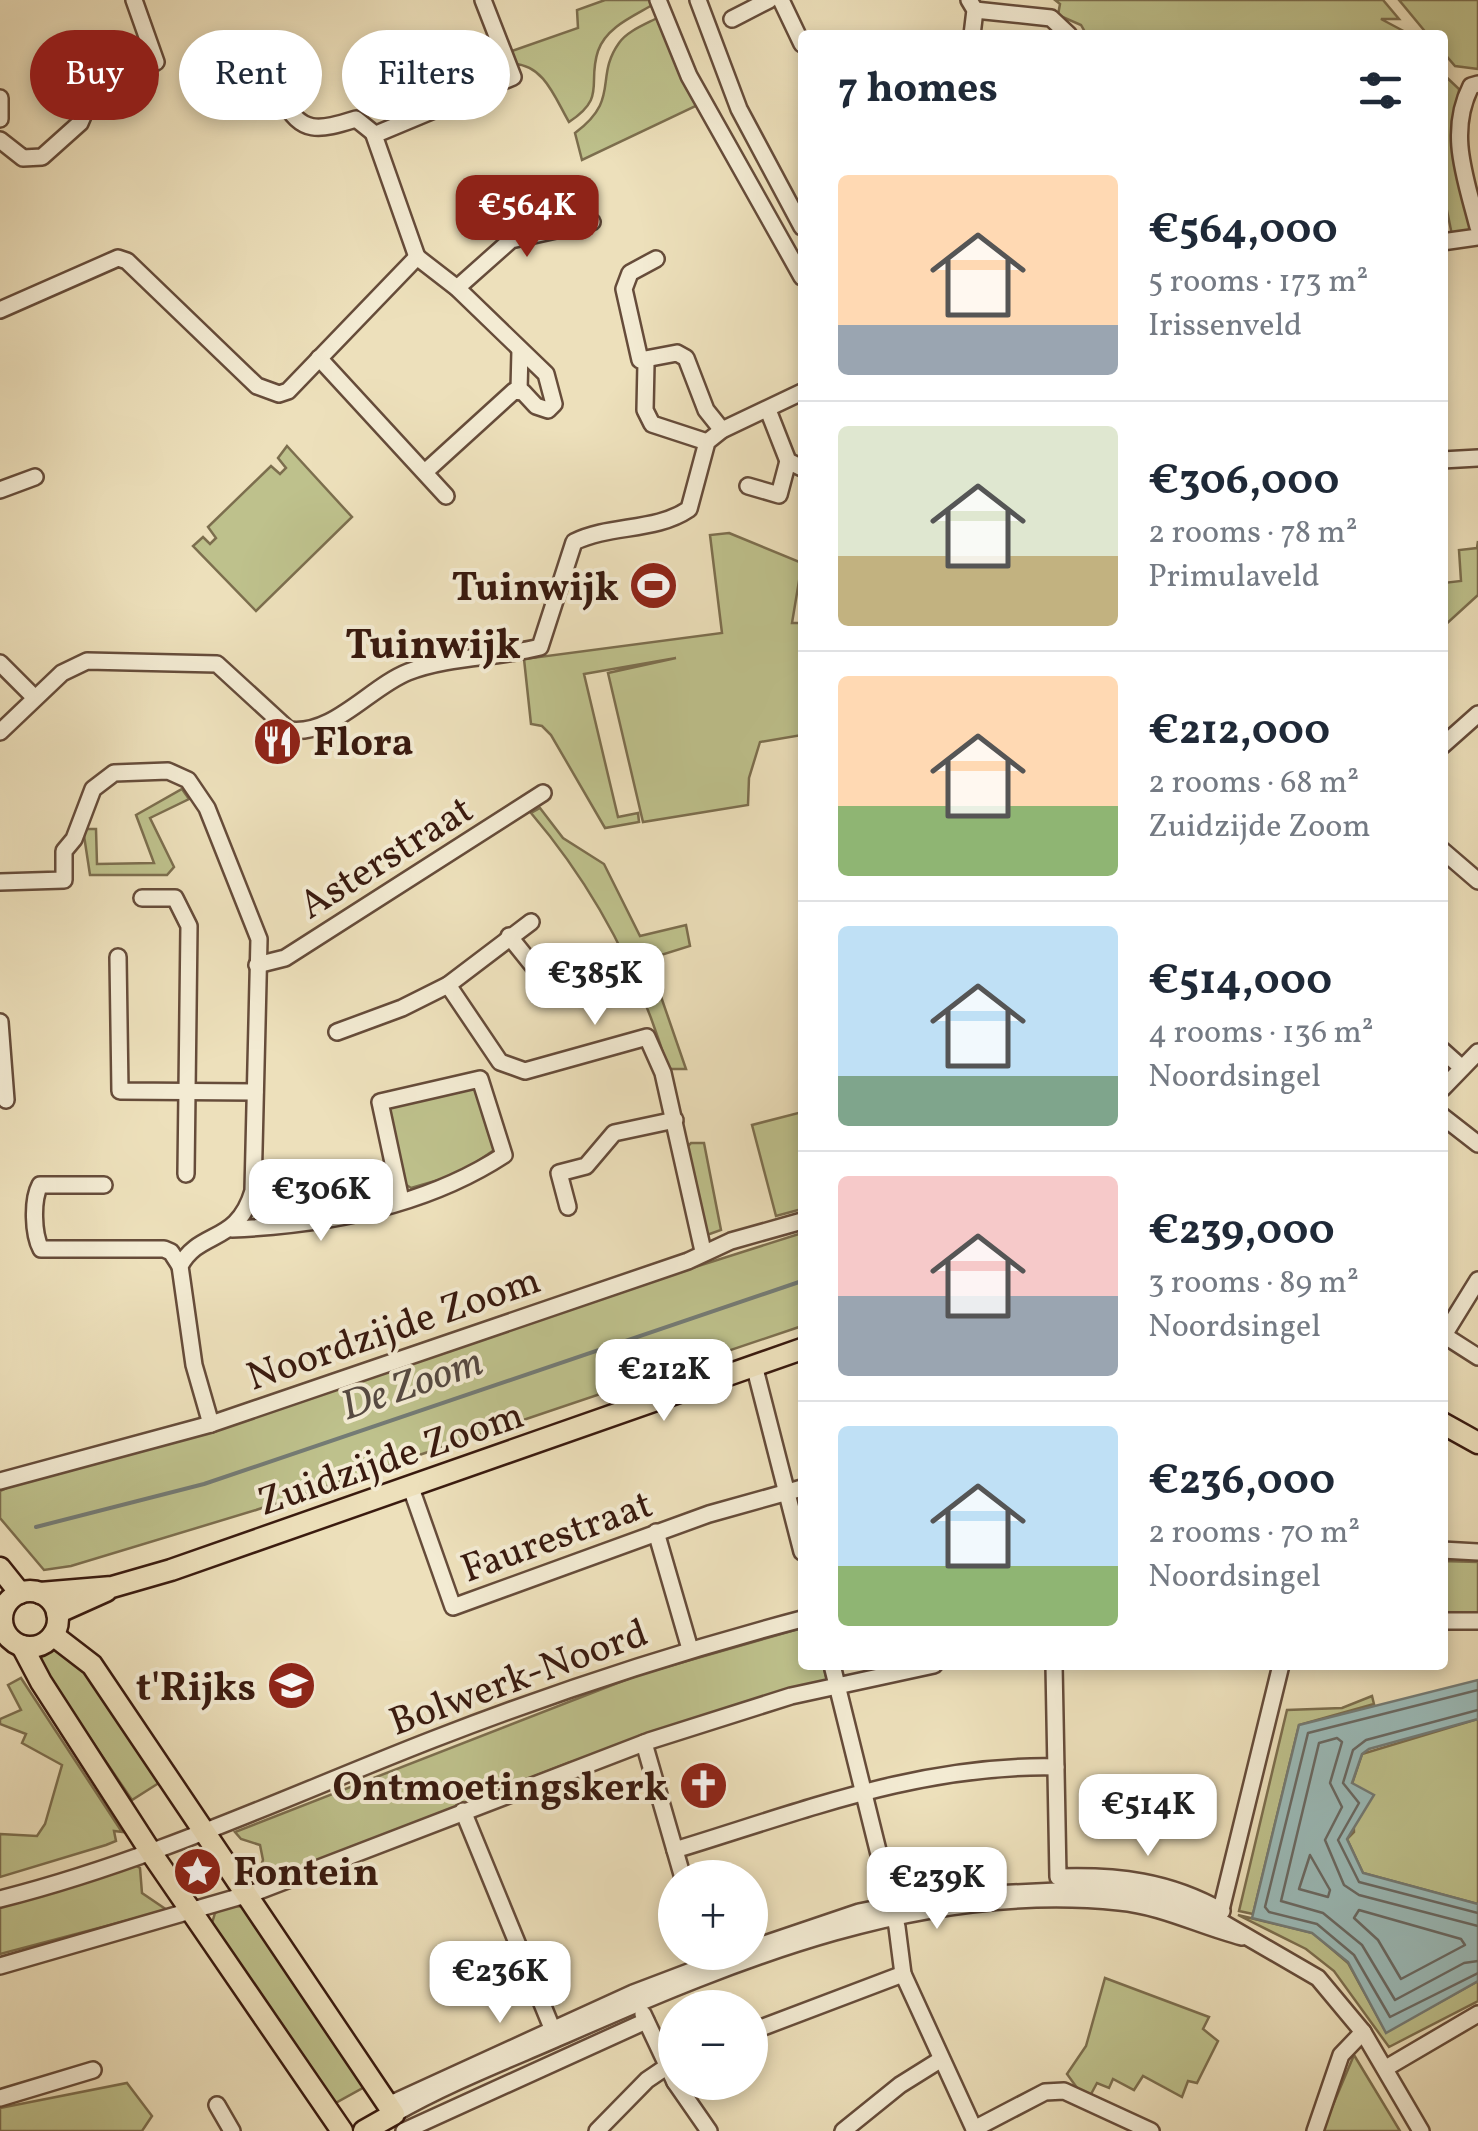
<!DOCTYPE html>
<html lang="en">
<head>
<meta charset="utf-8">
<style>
  :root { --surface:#fff; --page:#f6f6f7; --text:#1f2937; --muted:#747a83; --line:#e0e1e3; --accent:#8f2418 }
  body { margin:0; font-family:Vollkorn,serif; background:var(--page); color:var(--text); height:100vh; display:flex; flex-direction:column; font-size:38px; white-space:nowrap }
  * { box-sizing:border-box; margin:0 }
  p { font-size:32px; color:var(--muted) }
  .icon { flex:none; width:55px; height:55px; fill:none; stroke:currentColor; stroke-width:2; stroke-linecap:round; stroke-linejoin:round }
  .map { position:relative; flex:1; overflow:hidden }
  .details { position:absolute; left:798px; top:30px; width:650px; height:1640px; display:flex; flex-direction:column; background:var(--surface); border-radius:10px; box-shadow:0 5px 15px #0003 }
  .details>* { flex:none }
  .guide { position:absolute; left:30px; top:30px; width:618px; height:90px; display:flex; gap:20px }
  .controls { position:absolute; left:658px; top:1860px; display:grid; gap:20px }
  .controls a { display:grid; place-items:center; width:110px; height:110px; border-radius:50%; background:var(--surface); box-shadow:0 5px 15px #0003; font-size:50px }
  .price { position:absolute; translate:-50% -85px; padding:0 22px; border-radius:20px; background:#fff; color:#222; font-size:32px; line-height:65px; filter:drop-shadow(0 2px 5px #0008) }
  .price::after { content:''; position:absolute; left:50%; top:60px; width:30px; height:22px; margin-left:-15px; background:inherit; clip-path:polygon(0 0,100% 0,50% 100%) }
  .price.current { background:var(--accent); color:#fff }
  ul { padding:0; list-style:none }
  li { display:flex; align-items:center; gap:30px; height:250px; padding:0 40px }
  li+li { border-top:2px solid var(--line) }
  li span { display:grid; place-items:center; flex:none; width:280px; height:200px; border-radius:10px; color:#555 }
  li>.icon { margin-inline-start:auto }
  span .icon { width:120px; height:120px; fill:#fffc; stroke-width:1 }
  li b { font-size:42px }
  h2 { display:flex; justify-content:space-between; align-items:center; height:120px; padding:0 40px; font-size:42px }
  .tag { padding:0 35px; border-radius:45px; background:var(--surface); box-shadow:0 5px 15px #0003; font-size:35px; line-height:90px }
  .tag.current { background:var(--accent); color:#fff }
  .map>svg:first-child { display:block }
  .green { fill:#bec18c; stroke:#7c6e4e; stroke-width:2.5 }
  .water { fill:#9bbbb9; stroke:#747b75; stroke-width:2.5 }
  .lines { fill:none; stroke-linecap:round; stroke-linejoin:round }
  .shore { stroke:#6a6a64; stroke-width:2.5 }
  .stream { stroke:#747b75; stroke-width:4 }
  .minor-casing { stroke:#664c3a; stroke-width:20 }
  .major-casing { stroke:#391a0f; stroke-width:25 }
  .minor { stroke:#f3ebd3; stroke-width:15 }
  .major { stroke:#ede0bb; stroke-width:20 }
  .labels { text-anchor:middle; stroke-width:8; stroke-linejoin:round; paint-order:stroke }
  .poi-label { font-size:40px; font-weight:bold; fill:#391a0f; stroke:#f3ebd3; text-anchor:end }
  .street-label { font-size:40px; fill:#391a0f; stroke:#f3ebd3 }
  .neighbourhood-label { font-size:42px; font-weight:bold; fill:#391a0f; stroke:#f3ebd3 }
  .water-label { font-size:42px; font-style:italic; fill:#564a42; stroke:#f3ebd3 }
</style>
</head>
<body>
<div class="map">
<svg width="1478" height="2131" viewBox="0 0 1478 2131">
  <rect width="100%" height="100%" fill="#ede0bb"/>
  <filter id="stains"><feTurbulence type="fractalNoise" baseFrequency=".002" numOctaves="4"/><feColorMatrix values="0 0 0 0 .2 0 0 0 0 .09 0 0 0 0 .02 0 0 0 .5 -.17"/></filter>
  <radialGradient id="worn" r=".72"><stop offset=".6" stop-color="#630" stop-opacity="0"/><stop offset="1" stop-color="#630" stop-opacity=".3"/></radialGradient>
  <!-- green -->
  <g class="green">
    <path d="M605,0h47l2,4c-20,12 -48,23 -56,47 -11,33 9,46 -29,71 -14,-24 -25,-57 -55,-58l-8,-11 72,-25 -1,-18z"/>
    <path d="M1055,0h328l16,19h-18l30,16h-335l-3,-3h12l-4,-7 -23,-10 2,-11z"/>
    <path d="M1399,0h79v69l-23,-3 -12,-14 -1,-17h-14z"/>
    <path d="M659,17l41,87 -118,56 -7,-27c46,-34 19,-55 44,-90 8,-12 27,-19 40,-26z"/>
    <path d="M1442,73l17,16 -3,79 18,70 -21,2 -10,-49z"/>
    <path d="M287,446l65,71 -96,94 -63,-65 10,-9 7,7 6,-6 -8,-11 63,-61 9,8 6,-6 -8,-10z"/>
    <path d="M729,533l73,30 -10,60h10v112l-42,7 -11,36 -1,27 -105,17 -35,-149 68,-15 -92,16 34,143 20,-4 1,9 -34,6 -54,-93 -9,-9 -11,-2 -7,-65 198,-26 -12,-98z"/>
    <path d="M1478,541v54l-35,32v-44l18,-2 -2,-31 18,-2z"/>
    <path d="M182,789l7,10 -39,19 24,49 -7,8h-77l-7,-46h13l1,35 57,-1 -18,-48z"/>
    <path d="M540,808l23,30 41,26 36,72 46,-11 4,21 -42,13 38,110h-18c-28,-95 -73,-181 -137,-256z"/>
    <path d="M479,1082l15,68 -35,24 -48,14 -6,-4 -19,-75z"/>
    <path d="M802,1112v97l-26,7 -24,-91z"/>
    <path d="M691,1143h13l17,87 -17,6 -17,-89z"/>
    <path d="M802,1233v93l-546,184 -185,56 -27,4 -44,-52v-27l17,-8z"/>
    <path d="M1442,1561l36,1v56l-35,-2z"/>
    <path d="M802,1628v37h21l4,16 -259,82 -305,120 -5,-8 5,-15 -3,-15 -19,-6 -6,-7 403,-157z"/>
    <path d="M51,1646l26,16 85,119 -30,19 -89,-131 -3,-17z"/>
    <path d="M21,1678l101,154 -8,-1 2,10 -10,4 -106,32v-43l37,2 8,-12 17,-59 -40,-22 4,-9 -26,-10v-5l21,-9 -13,-25z"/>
    <path d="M1372,1696l2,8 -75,21 -46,189 -14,-3 48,-201 55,-2z"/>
    <path d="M1478,1719v185l-115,-31 -16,-34 7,-7 -2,-48 10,-30z"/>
    <path d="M133,1864l7,4 2,25 25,17 -167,44v-51z"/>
    <path d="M230,1905l21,3 117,177 -38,21 -120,-176 5,-17z"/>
    <path d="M1238,1915l75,18 35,30 38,69 92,-51v20l-89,46 -55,-76 -28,-22z"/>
    <path d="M1105,1978l104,39 -6,12 15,12 -21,42 -9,-2 -6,16 -39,-21 -9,14 -21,-11 -4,9 -12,-5 -7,13 -10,-4 -13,-18 19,-28z"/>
    <path d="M1354,2055l46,76h-78z"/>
    <path d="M127,2083l25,33 -10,15h-142v-23z"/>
  </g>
  <!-- water -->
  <path class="water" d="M1478,1680v39l-109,30 -7,5 -10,29 22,12 -27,44 16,34 115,31v77l-92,52 -38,-71 -36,-29 -60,-15 47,-193z"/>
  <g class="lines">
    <!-- shore -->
    <g class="shore">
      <path d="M1478,1690l-170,43 -43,174 4,5 48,12 37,31 36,62 88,-44"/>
      <path d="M1478,1710l-112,30 -13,10 -10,33 16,20 -21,37 21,42 119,31"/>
      <path d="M1310,1855l20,35 -2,7 -29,-8z"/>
      <path d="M1359,1910l102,29 4,6 -64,34 -23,-39 -24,-22z"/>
      <path d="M1478,1926l-119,-31 -15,-10 -19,-45 17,-33 -12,-24 12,-41 -5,-4 -18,5 -38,158 42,12 39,32 33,55 69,-37 14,-2"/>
    </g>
    <!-- stream -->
    <path class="stream" d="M36,1527l168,-43 598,-203"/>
    <defs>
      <g id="minor">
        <path d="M134,0l22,62"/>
        <path d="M658,0l31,76 113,201"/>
        <path d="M698,0l41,109 63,118"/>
        <path d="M781,0l21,44"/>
        <path d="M969,0l6,10 -3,25"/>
        <path d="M975,10l76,8 18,17"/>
        <path d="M732,19l37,-19"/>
        <path d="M1478,84l-7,2c-24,47 -5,93 7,141"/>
        <path d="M282,97c18,39 38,33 74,22l20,16"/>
        <path d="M0,98v21"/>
        <path d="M0,140l23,18 19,-1 38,-34 16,-37 22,-23 32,-14"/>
        <path d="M1442,242l36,-5"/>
        <path d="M417,257l40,31 89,86 8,30 -6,6 -12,-4 -13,-14 -9,-1 -89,81"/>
        <path d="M417,257l-43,-122 139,-58 -30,-77"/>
        <path d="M656,259l-26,14 -6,16 16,71 37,-7 9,5 20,52 16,20"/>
        <path d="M457,288l54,-48 81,-18"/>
        <path d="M0,310l118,-52 9,3 130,125 22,8 9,-3 129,-134"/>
        <path d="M319,358l127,138"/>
        <path d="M646,363l-1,47 7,14 55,18"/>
        <path d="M519,390l1,-40"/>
        <path d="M768,410l20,51 14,7"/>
        <path d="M1442,460l36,-2"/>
        <path d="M748,486l31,9 9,-34"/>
        <path d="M0,490l35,-13"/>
        <path d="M0,663l35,35"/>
        <path d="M0,732l62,-59 25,-12 130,3 72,66c44,6 81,-43 119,-58 41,-16 90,-14 132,-25l34,-105c37,-18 81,-10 115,-33l18,-67 15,-12 80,-38"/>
        <path d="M1442,746l36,-32"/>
        <path d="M1442,850l36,31"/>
        <path d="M0,882l64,-2v-29l10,-12 19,-50 21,-16 54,-2 20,9 19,28 52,131 -6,252c-16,54 -53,38 -73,75l14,99 17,59"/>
        <path d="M142,898h33l14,28 -3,248"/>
        <path d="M509,936l37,46"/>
        <path d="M118,957l2,134 135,1"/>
        <path d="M257,965l28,-7 258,-165"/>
        <path d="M448,985l52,77 25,9 122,-34 16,36 40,178"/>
        <path d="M0,1022l6,78"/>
        <path d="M337,1032l65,-24 46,-23 83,-63"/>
        <path d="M1442,1050l19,17"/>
        <path d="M1442,1089l36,-37"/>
        <path d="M1442,1116l36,28"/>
        <path d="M104,1185h-64c-8,15 -7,49 1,64h123l7,3 9,14"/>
        <path d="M568,1207l-9,-34 27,-7 28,-33 61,-13"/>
        <path d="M232,1229c93,-4 194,-23 272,-74l-24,-76 -100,23 21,98"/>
        <path d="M1442,1334l36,23"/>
        <path d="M1444,1335l34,-55"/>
        <path d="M754,1365l48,187"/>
        <path d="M0,1481l211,-57 477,-163 43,-20 71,-20"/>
        <path d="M411,1488l42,119 256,-93 93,-26"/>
        <path d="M656,1532l34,117"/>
        <path d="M1442,1550l36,2"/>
        <path d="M1442,1621h36"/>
        <path d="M832,1665l65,262 6,47 72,157"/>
        <path d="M1054,1665l4,212c60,-2 111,4 164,34"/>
        <path d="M644,1743l39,135"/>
        <path d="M463,1811l89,217"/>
        <path d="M675,1850c128,-39 246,-86 381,-83"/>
        <path d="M0,1899c151,-38 290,-104 434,-160 121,-47 243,-87 368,-120"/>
        <path d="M1219,1918l62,-253"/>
        <path d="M750,1949l109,-37 74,-15 164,-8 57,6 64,25 100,58 45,54 58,99"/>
        <path d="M0,1966l259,-75 390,-150 142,-45 143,-31"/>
        <path d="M643,2014l32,68"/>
        <path d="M750,2032l153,-58"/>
        <path d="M1386,2068l92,-54"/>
        <path d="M675,2082l34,49"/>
        <path d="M0,2098l93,-28"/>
        <path d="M217,2105l15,26"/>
        <path d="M388,2105l245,-112 108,-41"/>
        <path d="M394,2114c54,-31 114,-54 171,-79 174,-77 360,-153 554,-133 43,4 81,24 123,35"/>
        <path d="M974,2129l71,-37 19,-1 87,40"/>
        <path d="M404,2131l242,-110"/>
        <path d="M597,2131l50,-51 28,-19"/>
        <path d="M843,2131l57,-46 40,-25"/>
        <path d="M1315,2131l26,-76 22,-23"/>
      </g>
      <g id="major">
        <path d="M1442,1423l36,20"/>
        <path d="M0,1568l20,25"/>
        <circle cx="30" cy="1619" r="28"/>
        <path d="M40,1593l72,-6 59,-17 631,-221"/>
        <path d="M57,1613l49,-22"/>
        <path d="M53,1635l39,30 296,440 6,9 -30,17"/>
        <path d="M22,1646l19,36 111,172 190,277"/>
      </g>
    </defs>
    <!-- minor casing -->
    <use href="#minor" class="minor-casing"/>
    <!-- major casing -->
    <use href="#major" class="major-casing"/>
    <!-- minor -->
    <use href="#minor" class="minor"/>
    <!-- major -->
    <use href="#major" class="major"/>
  </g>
  <!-- icons -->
  <defs>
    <symbol id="stadium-disc" viewBox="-11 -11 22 22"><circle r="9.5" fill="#8f2418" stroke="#f3ebd3"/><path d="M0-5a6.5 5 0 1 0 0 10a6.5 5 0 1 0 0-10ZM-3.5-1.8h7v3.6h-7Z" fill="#fff"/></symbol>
    <symbol id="restaurant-disc" viewBox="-11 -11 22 22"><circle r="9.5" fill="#8f2418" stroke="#f3ebd3"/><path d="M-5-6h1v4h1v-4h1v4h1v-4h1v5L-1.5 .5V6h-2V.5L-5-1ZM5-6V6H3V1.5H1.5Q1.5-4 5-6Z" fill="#fff"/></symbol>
    <symbol id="school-disc" viewBox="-11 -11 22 22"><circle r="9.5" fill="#8f2418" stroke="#f3ebd3"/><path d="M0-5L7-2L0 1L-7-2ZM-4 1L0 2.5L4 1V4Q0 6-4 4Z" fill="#fff"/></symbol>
    <symbol id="church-disc" viewBox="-11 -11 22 22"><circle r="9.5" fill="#8f2418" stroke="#f3ebd3"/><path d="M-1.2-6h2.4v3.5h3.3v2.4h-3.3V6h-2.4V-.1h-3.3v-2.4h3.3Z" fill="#fff"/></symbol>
    <symbol id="sight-disc" viewBox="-11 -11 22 22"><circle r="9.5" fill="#8f2418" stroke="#f3ebd3"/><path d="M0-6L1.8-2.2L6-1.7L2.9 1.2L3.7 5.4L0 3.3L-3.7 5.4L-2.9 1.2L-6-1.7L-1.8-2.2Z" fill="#fff"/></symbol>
  </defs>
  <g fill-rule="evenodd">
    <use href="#stadium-disc" x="626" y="558" width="55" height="55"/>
    <use href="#restaurant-disc" x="250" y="714" width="55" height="55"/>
    <use href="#school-disc" x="264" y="1658" width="55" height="55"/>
    <use href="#church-disc" x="676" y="1758" width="55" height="55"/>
    <use href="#sight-disc" x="170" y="1844" width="55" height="55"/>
  </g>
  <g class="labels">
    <!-- poi labels -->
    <g class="poi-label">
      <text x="619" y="600">Tuinwijk</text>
      <text x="313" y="755" text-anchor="start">Flora</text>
      <text x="256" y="1700">t'Rijks</text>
      <text x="668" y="1800">Ontmoetingskerk</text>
      <text x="233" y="1885" text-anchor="start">Fontein</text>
    </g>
    <!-- street labels -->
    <g class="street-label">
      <text transform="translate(385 856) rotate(-32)" y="14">Asterstraat</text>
      <text transform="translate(393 1327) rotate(-19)" y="14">Noordzijde Zoom</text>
      <text transform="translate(390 1457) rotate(-19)" y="14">Zuidzijde Zoom</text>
      <text transform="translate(556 1535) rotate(-20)" y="14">Faurestraat</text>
      <text transform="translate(518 1676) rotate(-20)" y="14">Bolwerk-Noord</text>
    </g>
    <!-- neighbourhood labels -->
    <g class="neighbourhood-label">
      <text x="433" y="658">Tuinwijk</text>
    </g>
    <!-- water labels -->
    <g class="water-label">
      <text transform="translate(411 1382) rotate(-19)" y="15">De Zoom</text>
    </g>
  </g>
  <rect width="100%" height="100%" filter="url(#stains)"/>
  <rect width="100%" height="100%" fill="url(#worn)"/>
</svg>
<div class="controls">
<a>+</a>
<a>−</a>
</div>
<b class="price current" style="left:527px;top:260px">€564K</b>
<b class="price" style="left:595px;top:1028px">€385K</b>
<b class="price" style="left:321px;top:1244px">€306K</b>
<b class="price" style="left:664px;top:1424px">€212K</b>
<b class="price" style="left:1148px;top:1859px">€514K</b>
<b class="price" style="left:937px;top:1932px">€239K</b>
<b class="price" style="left:500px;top:2026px">€236K</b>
<div class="guide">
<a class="tag current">Buy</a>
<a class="tag">Rent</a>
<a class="tag">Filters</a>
</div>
<section class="details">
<h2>7 homes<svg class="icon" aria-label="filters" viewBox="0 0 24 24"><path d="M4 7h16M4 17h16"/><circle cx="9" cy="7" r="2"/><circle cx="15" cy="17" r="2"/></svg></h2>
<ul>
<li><span style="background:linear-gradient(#ffd9b3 75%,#9aa5b1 0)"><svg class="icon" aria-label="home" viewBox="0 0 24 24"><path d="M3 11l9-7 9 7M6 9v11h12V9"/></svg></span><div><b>€564,000</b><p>5 rooms · 173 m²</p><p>Irissenveld</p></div></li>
<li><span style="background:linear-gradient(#dfe7d0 65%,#c2b280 0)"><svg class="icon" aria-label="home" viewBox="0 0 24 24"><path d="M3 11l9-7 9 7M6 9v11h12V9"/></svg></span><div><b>€306,000</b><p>2 rooms · 78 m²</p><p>Primulaveld</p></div></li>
<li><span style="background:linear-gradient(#ffd9b3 65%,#8fb573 0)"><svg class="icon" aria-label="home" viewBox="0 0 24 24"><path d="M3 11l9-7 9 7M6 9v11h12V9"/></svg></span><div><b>€212,000</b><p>2 rooms · 68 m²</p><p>Zuidzijde Zoom</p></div></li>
<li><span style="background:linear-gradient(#bfe0f5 75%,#7fa58c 0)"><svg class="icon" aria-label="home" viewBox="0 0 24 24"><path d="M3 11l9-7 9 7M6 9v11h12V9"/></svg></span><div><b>€514,000</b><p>4 rooms · 136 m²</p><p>Noordsingel</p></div></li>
<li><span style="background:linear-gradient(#f6c9c9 60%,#9aa5b1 0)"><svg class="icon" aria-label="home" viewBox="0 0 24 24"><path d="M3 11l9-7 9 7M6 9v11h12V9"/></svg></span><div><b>€239,000</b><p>3 rooms · 89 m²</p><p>Noordsingel</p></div></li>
<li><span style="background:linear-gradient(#bfe0f5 70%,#8fb573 0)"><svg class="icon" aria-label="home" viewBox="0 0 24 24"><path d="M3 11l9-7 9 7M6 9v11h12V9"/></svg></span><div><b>€236,000</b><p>2 rooms · 70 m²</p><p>Noordsingel</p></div></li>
</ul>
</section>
</div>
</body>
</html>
